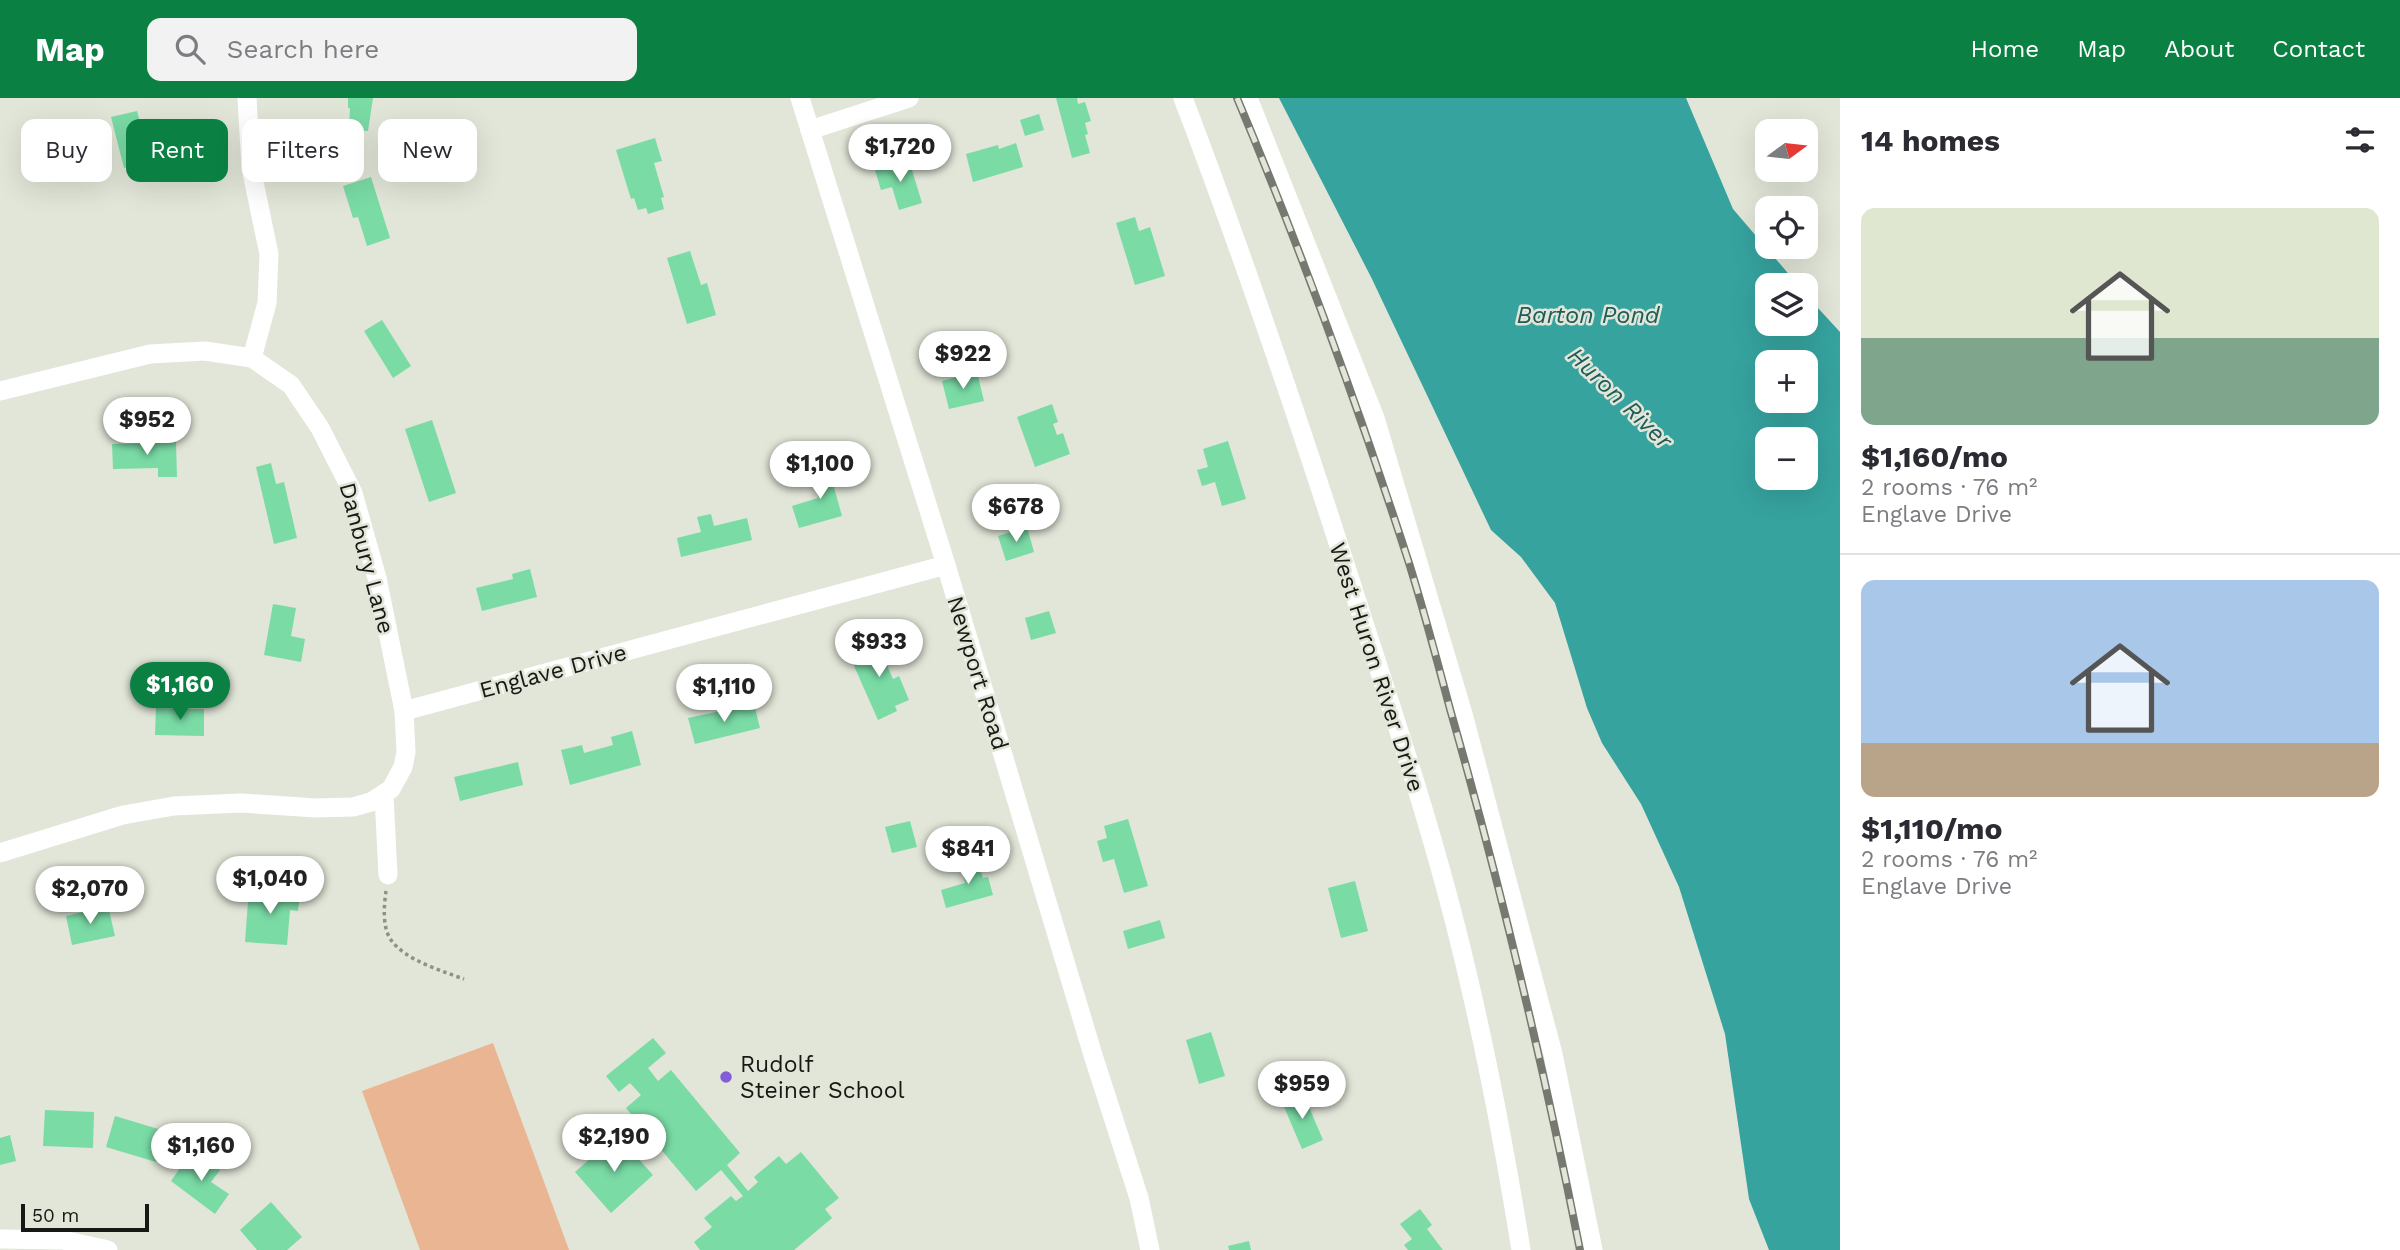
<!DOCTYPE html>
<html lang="en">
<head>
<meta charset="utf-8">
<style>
  :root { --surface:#fff; --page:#f2f2f3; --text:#2b2b33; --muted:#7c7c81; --line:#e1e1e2; --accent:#0b8043 }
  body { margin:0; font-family:"Work Sans",sans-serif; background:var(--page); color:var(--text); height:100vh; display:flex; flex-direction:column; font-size:26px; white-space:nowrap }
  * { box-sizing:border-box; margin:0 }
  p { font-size:23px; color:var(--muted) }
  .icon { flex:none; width:38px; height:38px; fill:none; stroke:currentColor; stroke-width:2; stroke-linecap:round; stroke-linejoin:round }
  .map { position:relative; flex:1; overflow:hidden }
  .details { display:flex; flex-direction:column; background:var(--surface); width:560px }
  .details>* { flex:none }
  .banner { position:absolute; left:21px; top:21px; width:665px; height:63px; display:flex; gap:14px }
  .needle { width:46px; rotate:75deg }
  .tools { position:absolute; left:1755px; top:21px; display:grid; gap:14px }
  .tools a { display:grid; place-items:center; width:63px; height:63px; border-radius:14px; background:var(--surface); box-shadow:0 7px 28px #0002; font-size:35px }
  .scale { position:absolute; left:21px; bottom:18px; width:128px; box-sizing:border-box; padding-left:7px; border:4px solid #161813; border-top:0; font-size:19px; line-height:24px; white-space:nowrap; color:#161813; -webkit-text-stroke:5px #e1e6d8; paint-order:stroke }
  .price { position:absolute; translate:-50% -60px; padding:0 16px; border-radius:24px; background:#fff; color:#222; font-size:23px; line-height:46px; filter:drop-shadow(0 2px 4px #0008) }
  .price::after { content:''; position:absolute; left:50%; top:42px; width:21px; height:16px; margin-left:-10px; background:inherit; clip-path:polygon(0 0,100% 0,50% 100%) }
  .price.on { background:var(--accent); color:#fff }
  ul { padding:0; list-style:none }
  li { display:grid; align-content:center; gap:14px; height:371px; padding:0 21px }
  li+li { border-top:2px solid var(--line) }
  li span { display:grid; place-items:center; height:217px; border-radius:14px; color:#555 }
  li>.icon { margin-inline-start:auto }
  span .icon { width:126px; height:126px; fill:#fffc; stroke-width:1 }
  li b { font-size:30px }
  h2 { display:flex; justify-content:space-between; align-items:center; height:84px; padding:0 21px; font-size:30px }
  .chip { padding:0 24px; border-radius:14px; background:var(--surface); box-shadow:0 7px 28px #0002; font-size:24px; line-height:63px }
  .chip.on { background:var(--accent); color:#fff }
  header { display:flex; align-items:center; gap:42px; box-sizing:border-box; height:98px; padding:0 35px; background:var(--accent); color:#fff }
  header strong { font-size:33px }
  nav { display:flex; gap:38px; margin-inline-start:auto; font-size:24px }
  .search { width:490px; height:63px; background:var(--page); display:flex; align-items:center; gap:18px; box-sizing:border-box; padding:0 24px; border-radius:14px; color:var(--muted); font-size:26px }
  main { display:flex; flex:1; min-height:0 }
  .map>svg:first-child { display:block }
  .green { fill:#e9b592 }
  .water { fill:#36a39f; fill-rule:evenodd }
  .building { fill:#7adba5 }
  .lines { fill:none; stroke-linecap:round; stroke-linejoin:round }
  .path { stroke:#8d9187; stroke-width:3.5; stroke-dasharray:3.5 3.5; stroke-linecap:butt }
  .minor { stroke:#fff; stroke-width:19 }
  .rail-casing { stroke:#767970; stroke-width:8 }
  .rail { stroke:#e1e6d8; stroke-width:5; stroke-dasharray:16; stroke-linecap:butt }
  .poi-dot { fill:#835dd8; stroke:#e1e6d8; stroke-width:2.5 }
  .labels { text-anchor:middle; stroke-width:5; stroke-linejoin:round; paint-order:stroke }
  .street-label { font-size:23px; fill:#161813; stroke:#e1e6d8 }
  .poi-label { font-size:23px; fill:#161813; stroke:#e1e6d8; text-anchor:start }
  .water-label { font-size:24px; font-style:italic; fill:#205b59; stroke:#e1e6d8 }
</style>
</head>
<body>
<header>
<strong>Map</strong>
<div class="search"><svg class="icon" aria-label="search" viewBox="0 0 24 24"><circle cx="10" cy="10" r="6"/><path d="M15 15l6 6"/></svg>Search here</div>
<nav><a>Home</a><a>Map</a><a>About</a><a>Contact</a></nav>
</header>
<main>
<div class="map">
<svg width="1840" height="1152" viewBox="0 0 1840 1152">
  <rect width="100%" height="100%" fill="#e1e6d8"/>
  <!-- green -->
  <path class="green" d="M493,945l76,207h-149l-58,-159z"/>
  <!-- water -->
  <path class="water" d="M1279,0h407l47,111 65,76h-30v39h38v-29l34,37v918h-71l-20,-51 -24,-165 -46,-147 -38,-83 -39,-61 -15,-35 -32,-105 -34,-46 -30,-27 -120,-253zM1768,264h38v39h-38zM1768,341h38v39h-38z"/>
  <!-- building -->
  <g class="building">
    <path d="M348,0h25l-5,33 -19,-1 1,-22h-2z"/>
    <path d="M1056,0h21l1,6 7,-2 6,19 -6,2 3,11 -3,1 5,18 -18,5z"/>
    <path d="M137,13l10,38 5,-1 3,12 -31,8 -13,-51z"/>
    <path d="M1039,16l5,16 -19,6 -5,-16z"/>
    <path d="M655,40l7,23 -8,2 10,34 -3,1 3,11 -16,5 -2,-6 -8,2 -4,-12 -3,1 -15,-49z"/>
    <path d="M1016,45l7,24 -50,15 -7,-28 32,-9 1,4z"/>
    <path d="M909,62l13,43 -23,7 -7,-23 -11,3 -6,-20z"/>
    <path d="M371,79l19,61 -23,8 -9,-29 -5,1 -10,-32z"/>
    <path d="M1135,119l4,14 11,-4 15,49 -30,9 -19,-62z"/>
    <path d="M690,153l11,34 6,-2 9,32 -29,9 -20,-66z"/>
    <path d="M382,222l29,46 -18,12 -29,-47z"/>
    <path d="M977,274l7,29 -35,8 -7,-28z"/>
    <path d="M1052,306l6,18 -5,2 4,11 6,-2 7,21 -35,13 -18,-50z"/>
    <path d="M432,322l24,73 -27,9 -24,-73z"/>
    <path d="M1228,343l18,58 -24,7 -7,-24 -13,4 -5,-16 11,-3 -5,-18z"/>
    <path d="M176,344l1,35h-19v-9l-45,1 -1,-25z"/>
    <path d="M271,365l5,21 8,-2 13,56 -23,6 -18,-77z"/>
    <path d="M834,365l5,19 -6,2 9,32 -43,12 -7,-22 26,-8 -2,-8 6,-1 -6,-20z"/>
    <path d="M711,416l3,12 33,-8 5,22 -71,17 -4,-19 24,-6 -4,-15z"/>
    <path d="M1027,429l7,25 -28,9 -8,-25z"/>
    <path d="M530,471l7,28 -55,14 -6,-23 37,-9 -1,-5z"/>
    <path d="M273,506l23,4 -5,28 14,3 -4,23 -37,-7z"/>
    <path d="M1049,513l7,22 -25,7 -6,-22z"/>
    <path d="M883,540l8,20 -6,3 8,18 6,-3 10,24 -14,6 2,5 -19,9 -27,-61 13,-6 -3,-6z"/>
    <path d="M754,606l6,24 -65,16 -7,-26z"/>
    <path d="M156,610l48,1v27l-49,-1z"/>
    <path d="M632,633l9,34 -71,20 -9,-35 21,-5 2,8 29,-8 -2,-8z"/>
    <path d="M518,664l5,23 -63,16 -6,-24z"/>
    <path d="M1128,721l20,67 -24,7 -10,-34 -11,3 -6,-21 10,-3 -3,-12z"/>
    <path d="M910,723l7,26 -25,6 -7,-26z"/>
    <path d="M977,761l6,19 5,-1 5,18 -47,13 -5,-18 24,-7 -5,-19z"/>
    <path d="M1355,783l13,50 -27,7 -13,-50z"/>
    <path d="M249,790l51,5 -2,18 -8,-1 -3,35 -42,-3z"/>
    <path d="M108,808l7,30 -43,9 -6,-29z"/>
    <path d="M1160,822l5,18 -37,11 -5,-18z"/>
    <path d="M1211,934l14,44 -26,8 -13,-44z"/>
    <path d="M653,940l13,15 -18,15 10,13 13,-11 69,83 -13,12 21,26 10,-9 -4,-5 25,-21 7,8 15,-12 38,46 -14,11 7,9 -38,32h-94l-6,-8 18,-15 -8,-9 27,-22 5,5 7,-5 -22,-26 -25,21 -70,-83 15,-13 -11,-12 -11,9 -13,-16z"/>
    <path d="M1303,995l20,47 -21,9 -20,-47z"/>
    <path d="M45,1012l49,2 -1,36 -50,-2z"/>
    <path d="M115,1018l50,15 -9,31 -50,-15z"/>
    <path d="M10,1037l6,26 -16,4v-27z"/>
    <path d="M617,1037l36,40 -42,38 -36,-41z"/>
    <path d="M198,1055l22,17 -9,12 18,12 -14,20 -44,-33 14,-20 5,4z"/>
    <path d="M271,1104l31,35 -15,13h-30l-17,-20z"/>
    <path d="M1420,1111l12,16 -5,4 16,21h-35l-4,-5 8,-6 -12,-15z"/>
    <path d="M1249,1143l2,9h-22l-1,-4z"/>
  </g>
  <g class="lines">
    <!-- path -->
    <path class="path" d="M386,793c-2,15 -4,36 5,49 14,20 51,31 73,39"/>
    <!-- minor -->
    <g class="minor">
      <path d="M247,0l4,70 18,86 -2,49 -15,55"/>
      <path d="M800,0l146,467 147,490 46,143 11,52"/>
      <path d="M1183,0c62,162 117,326 170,491 27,85 56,169 80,254 39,133 66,270 88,407"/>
      <path d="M1248,0l127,320 88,296 90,340 40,196"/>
      <path d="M810,32l99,-32"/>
      <path d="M0,293l150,-37 55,-3 47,7 39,27 29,43 33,65 24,85 27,133 2,41 -3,15 -12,22 -20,13 -18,5 -37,1 -75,-5 -67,3 -51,9 -123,38"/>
      <path d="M404,613l542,-146"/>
      <path d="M384,698l4,79"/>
      <path d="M0,1141l63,1 45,10"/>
    </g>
    <defs>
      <path id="rail" d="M1237,0c64,152 121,308 172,465 15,48 28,97 41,146 51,178 94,359 130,541"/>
    </defs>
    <!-- rail casing -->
    <use href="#rail" class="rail-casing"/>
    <!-- rail -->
    <use href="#rail" class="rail"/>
  </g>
  <!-- markers -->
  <circle class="poi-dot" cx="726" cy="979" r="7"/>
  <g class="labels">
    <!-- street labels -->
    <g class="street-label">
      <text transform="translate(367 460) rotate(75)" y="8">Danbury Lane</text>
      <text transform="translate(1377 569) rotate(72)" y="8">West Huron River Drive</text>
      <text transform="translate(553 573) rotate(-15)" y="8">Englave Drive</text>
      <text transform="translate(978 575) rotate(73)" y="8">Newport Road</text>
    </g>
    <!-- poi labels -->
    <g class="poi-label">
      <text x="740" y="974">Rudolf<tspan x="740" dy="26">Steiner School</tspan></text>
    </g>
    <!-- water labels -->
    <g class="water-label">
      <text x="1588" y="225">Barton Pond</text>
      <text transform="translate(1620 300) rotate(44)" y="8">Huron River</text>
    </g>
  </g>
</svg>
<div class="tools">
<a><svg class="needle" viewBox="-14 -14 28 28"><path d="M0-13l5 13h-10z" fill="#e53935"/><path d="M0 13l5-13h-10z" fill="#7c7c81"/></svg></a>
<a><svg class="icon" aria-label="locate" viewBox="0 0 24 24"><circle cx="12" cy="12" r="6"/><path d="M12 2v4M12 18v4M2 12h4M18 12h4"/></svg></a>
<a><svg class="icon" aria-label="layers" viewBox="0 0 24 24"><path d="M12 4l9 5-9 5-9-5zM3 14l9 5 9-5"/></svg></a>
<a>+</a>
<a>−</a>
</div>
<div class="scale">50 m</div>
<b class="price" style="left:900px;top:86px">$1,720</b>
<b class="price" style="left:963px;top:293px">$922</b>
<b class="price" style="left:147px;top:359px">$952</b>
<b class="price" style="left:820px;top:403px">$1,100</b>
<b class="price" style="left:1016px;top:446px">$678</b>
<b class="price" style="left:879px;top:581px">$933</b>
<b class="price on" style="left:180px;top:624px">$1,160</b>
<b class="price" style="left:724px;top:626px">$1,110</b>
<b class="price" style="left:968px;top:788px">$841</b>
<b class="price" style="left:270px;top:818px">$1,040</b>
<b class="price" style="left:90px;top:828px">$2,070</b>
<b class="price" style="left:1302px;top:1023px">$959</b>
<b class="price" style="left:614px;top:1076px">$2,190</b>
<b class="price" style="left:201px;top:1085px">$1,160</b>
<div class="banner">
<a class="chip">Buy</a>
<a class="chip on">Rent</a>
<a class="chip">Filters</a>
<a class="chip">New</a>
</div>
</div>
<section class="details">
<h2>14 homes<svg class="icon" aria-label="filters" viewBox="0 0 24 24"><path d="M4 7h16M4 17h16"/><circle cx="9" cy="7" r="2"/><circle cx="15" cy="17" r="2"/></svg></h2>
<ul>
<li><span style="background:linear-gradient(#dfe7d0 60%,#7fa58c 0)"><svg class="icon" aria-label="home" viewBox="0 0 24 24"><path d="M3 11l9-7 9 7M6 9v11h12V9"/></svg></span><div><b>$1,160/mo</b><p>2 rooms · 76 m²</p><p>Englave Drive</p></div></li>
<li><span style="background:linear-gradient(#a9c7e8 75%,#b9a48a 0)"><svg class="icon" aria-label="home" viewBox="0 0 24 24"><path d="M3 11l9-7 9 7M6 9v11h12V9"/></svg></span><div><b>$1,110/mo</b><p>2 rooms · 76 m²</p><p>Englave Drive</p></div></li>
</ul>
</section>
</main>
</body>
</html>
